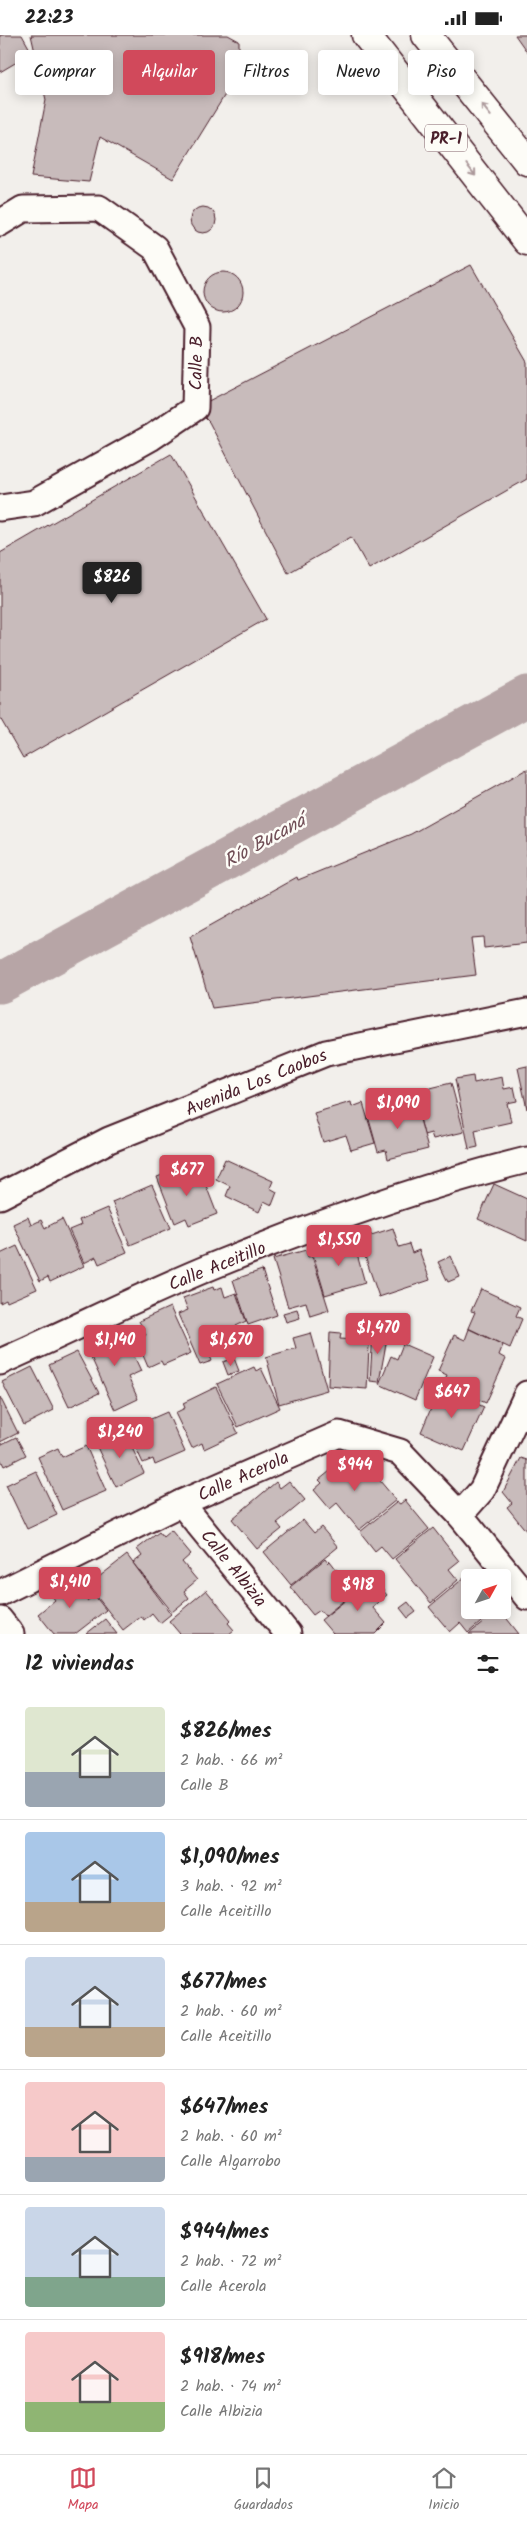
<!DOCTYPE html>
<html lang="es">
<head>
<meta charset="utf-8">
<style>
  :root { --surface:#fff; --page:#f6f6f6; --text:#222; --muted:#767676; --line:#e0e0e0; --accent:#d1495b }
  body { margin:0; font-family:Kalam,sans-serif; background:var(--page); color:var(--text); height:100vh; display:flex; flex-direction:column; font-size:19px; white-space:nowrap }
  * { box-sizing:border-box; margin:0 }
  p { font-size:16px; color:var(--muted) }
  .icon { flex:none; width:28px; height:28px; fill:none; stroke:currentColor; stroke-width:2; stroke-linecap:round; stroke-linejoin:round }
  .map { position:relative; height:1599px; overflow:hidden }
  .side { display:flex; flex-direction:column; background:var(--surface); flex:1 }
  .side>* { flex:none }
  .guide { position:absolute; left:15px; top:15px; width:498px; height:45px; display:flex; gap:10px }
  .needle { width:32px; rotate:50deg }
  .fabs { position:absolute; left:461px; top:1534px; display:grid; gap:10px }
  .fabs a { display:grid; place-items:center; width:50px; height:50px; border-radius:5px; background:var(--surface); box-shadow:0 2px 12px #0003; font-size:25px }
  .price { position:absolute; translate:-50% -42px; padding:0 11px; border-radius:5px; background:var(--accent); color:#fff; font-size:16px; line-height:32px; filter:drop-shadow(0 1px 2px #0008) }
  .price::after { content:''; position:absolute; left:50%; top:30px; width:15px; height:11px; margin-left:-8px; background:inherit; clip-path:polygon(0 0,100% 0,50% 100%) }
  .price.selected { background:#222; color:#fff }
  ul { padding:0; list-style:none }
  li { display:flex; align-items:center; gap:15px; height:125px; padding:0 25px }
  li+li { border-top:1px solid var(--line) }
  li span { display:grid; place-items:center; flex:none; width:140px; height:100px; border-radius:5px; color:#555 }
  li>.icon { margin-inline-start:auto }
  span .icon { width:60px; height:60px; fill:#fffc; stroke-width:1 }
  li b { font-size:21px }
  h2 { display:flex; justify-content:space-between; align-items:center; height:60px; padding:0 25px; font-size:21px }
  .pill { padding:0 18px; border-radius:5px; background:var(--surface); box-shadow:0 2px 12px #0003; font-size:18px; line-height:45px }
  .pill.selected { background:var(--accent); color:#fff }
  .status { display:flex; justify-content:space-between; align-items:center; height:35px; padding:0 25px; background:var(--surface); direction:ltr }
  .status svg { height:14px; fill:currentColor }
  .dock { display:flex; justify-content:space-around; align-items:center; height:70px; border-top:1px solid var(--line); background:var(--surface); font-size:14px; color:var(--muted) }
  .dock a { display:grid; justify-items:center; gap:2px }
  .dock .selected { color:var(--accent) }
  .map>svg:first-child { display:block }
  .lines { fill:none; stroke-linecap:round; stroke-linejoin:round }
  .river { stroke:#b7a5a6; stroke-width:41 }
  .building { fill:#c8bbbb; stroke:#4a1f2b }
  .street-casing { stroke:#4a1f2b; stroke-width:29 }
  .highway-casing { stroke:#4a1f2b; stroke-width:31 }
  .street { stroke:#fdfcf7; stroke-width:25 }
  .highway { stroke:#fdfcf7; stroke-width:28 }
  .oneway { stroke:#ac999b }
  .labels { text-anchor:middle; stroke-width:5; stroke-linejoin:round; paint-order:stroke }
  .shield { fill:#fdfcf7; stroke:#806168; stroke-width:1 }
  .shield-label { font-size:16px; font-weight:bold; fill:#4a1f2b }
  .street-label { font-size:18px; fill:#4a1f2b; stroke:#fdfcf7 }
  .water-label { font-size:19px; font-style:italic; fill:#704e56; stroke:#fdfcf7 }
</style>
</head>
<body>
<div class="status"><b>22:23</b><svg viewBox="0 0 49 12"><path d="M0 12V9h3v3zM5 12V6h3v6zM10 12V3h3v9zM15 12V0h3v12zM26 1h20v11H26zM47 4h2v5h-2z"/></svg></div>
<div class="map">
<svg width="527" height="1599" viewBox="0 0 527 1599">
  <rect width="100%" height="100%" fill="#f2efeb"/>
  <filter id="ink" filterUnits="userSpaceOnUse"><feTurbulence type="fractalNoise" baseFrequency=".02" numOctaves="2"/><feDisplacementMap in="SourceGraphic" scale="10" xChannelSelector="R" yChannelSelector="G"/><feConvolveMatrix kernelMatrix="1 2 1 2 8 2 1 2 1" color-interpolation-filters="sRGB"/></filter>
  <g filter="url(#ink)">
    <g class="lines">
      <!-- river -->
      <path class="river" d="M0,948l527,-287"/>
    </g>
    <!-- building -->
    <g class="building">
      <path d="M0,0h22l10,18 -32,19z"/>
      <path d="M31,0h197l11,6v31l-66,107 -73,-42 -11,45 -58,-5 15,-77z"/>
      <path d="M515,0h12v17z"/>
      <circle cx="203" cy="185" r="13"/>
      <path d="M471,230l56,97v117l-158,90 -18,-32 -63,36 -79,-151 -14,-14z"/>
      <circle cx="223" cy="257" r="20"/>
      <path d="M171,419l95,165 -243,139 -23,-40v-165z"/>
      <path d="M527,734v174l-43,5 -1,-11 -12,1 5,37 -264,33 -22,-71 107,-60 1,3 113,-46z"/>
      <path d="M527,1031v43l-9,-41z"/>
      <path d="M473,1041l1,7 28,-6 2,12 10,-2 3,14 -10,2 4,19 -36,8 3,17 -9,2 -14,-70z"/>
      <path d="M451,1048l13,49 -31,7 -2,-6 -7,2 -10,-43z"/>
      <path d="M405,1066l1,2 9,-2 13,48 -40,10 -2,-9 -8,2 -10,-36 8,-2 -1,-5z"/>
      <path d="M351,1067l1,5 11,-4 12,40 -24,7 -5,-15 -23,7 -9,-29z"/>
      <path d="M225,1124l48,22 -3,7 7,4 -5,13 -8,-4 -5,11 -33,-16 4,-10 -14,-7z"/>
      <path d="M200,1135l17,44 -28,11 -3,-7 -11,5 -18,-46 16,-6 3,8z"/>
      <path d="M494,1149l33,15v42l-49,-22z"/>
      <path d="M152,1150l19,43 -41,17 -18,-43z"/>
      <path d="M107,1173l20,44 -28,12 -3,-7 -12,6 -15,-33 12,-5 -2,-5z"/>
      <path d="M28,1182l3,8 10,-5 4,8 17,-9 22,47 -34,16 -2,-5 -8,4 -27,-57z"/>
      <path d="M393,1193l6,19 10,-3 3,9 7,-3 11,30 -51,17 -20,-58z"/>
      <path d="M353,1205l12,43 -40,12 -13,-44z"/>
      <path d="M17,1211l20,43 -30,13 -1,-2 -6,3v-49z"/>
      <path d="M306,1215l2,7 4,-1 17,54 -19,6 -4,-14 -18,5 -15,-48z"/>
      <path d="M451,1221l9,21 -12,5 -10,-20z"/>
      <path d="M262,1235l15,45 -29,10 -15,-45z"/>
      <path d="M213,1252l1,3 8,-3 3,10 11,-4 10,28 -10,5 3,7 -6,2 7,17 -11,4 -9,-22 -16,6 8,21 -12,4 -22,-51 10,-4 -5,-12z"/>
      <path d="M481,1254l39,18 -4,9 6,3 -12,29 -42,-20 7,-16 -4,-1z"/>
      <path d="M170,1272l21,46 -28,12 -2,-4 -13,6 -12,-28 10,-4 -7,-14z"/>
      <path d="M297,1274l3,9 -14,4 -3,-9z"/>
      <path d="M357,1291l13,1 -3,62 -39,-3 2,-54 11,1 -1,6 16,1z"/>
      <path d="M121,1293l20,43 -13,6 10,22 -23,11 -30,-66z"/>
      <path d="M469,1294l34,16 -4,10 7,4 -20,44 -43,-19 4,-9 -9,-4 16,-36 11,5z"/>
      <path d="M373,1297l15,1 -9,49 -9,-1z"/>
      <path d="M311,1298l16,57 -48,14 -13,-47 30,-9 -3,-10z"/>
      <path d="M403,1309l30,13 -18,43 -36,-16 12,-28 6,3z"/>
      <path d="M77,1317l22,41 -30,14 -20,-42z"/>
      <path d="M234,1323l5,13 -11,4 -5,-13z"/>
      <path d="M32,1332l22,43 -30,15 -22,-43z"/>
      <path d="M254,1332l2,4 5,-3 19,40 -42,19 -21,-43z"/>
      <path d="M216,1352l22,46 -34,16 -2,-6 -10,5 -17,-35 10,-5 -2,-5z"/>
      <path d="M440,1352l44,20 -20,44 -43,-19z"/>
      <path d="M0,1362l18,36 -18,9z"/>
      <path d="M167,1377l18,40 -30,13 -2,-6 -10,4 -14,-30 9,-5 -1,-3z"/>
      <path d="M124,1396l20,42 -28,14 -20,-42z"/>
      <path d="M16,1402l10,18 -22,11 -4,-8v-13z"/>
      <path d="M86,1411l20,45 -44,19 -24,-53 20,-9 4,9z"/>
      <path d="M351,1419l9,11 4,-3 32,38 -37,30 -22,-27 -7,6 -16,-19 8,-7 -3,-3z"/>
      <path d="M521,1423l6,2v72l-20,-25 5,-4 -9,-11z"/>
      <path d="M36,1436l21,44 -30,14 -21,-44z"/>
      <path d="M289,1446l16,19 -28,23 5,6 -25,20 -25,-30 44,-37 4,6z"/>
      <path d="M405,1465l24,29 -37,30 -11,-13 -6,5 -15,-19 37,-30 3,2z"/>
      <path d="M303,1485l11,13 7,-6 17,20 -47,38 -27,-33z"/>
      <path d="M433,1493l26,33 -10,8 9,11 -27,23 -36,-44z"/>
      <path d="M171,1495l20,24 -9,8 15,18 -13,11 5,7 -17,14 -39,-49 9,-7 -5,-7 22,-17 4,5z"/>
      <path d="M127,1520l44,59 -11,9 -8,-10 -8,7 -3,-4 -18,14 -29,-37 6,-6 -5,-7z"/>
      <path d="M325,1524l3,4 2,-2 24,31 -29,24 -5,-6 -7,5 -23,-28z"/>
      <path d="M66,1540l21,26 7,-6 12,15 -31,24h-21l-16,-20 17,-14 -8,-10z"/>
      <path d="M465,1542l5,5v28h11l6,7 -19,16 -8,-10 -10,9 -21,-25z"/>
      <path d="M373,1543l14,17 -15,12 14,16 -11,11h-42l-12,-14z"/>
      <path d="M206,1555l25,30 -3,3 6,7 -5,4h-49l-11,-13z"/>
      <path d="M408,1567l8,10 -8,6 -8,-10z"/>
      <path d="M500,1575l19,24h-50l30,-24z"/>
      <path d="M105,1584l12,15h-31z"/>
    </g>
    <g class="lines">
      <defs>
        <g id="street">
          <path d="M0,188l23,-14 76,-1 56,40 42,79 -2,81 -43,29 -118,66 -34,5"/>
          <path d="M0,1161l109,-56 217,-87 201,-41"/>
          <path d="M0,1327c75,-33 149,-71 225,-101 97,-39 200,-76 302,-101"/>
          <path d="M181,1468l107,131"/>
          <path d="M460,1480l22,-25 45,-96"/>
          <path d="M0,1558l181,-90 158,-69 61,18 60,63 67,82"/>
          <path d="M0,1585l11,14"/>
        </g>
        <g id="highway">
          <path d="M366,0l161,206"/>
          <path d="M426,0l101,126"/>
        </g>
      </defs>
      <!-- street casing -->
      <use href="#street" class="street-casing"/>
      <!-- highway casing -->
      <use href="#highway" class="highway-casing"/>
      <!-- street -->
      <use href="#street" class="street"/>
      <!-- highway -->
      <use href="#highway" class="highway"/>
    </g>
    <!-- one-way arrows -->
    <defs><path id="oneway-shaft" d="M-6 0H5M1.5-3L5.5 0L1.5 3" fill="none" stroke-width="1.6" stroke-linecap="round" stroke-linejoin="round" transform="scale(1.25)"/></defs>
    <g class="oneway">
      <use href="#oneway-shaft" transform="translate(486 75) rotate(-129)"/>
      <use href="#oneway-shaft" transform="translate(471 135) rotate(52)"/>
    </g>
  </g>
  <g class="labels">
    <!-- shield labels -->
    <rect class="shield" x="425" y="89.5" width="42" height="27" rx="4"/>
    <g class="shield-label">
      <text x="446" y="109">PR-1</text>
    </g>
    <!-- street labels -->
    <g class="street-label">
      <text transform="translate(196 328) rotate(-89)" y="6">Calle B</text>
      <text transform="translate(256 1047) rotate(-22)" y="6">Avenida Los Caobos</text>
      <text transform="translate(217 1231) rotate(-22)" y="6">Calle Aceitillo</text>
      <text transform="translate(243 1441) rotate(-24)" y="6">Calle Acerola</text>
      <text transform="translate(234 1533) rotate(51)" y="6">Calle Albizia</text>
    </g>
    <!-- water labels -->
    <g class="water-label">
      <text transform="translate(264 805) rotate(-29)" y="7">Río Bucaná</text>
    </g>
  </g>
</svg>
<div class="fabs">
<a><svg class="needle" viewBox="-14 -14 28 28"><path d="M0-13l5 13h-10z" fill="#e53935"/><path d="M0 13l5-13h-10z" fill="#767676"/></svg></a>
</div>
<b class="price selected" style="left:112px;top:569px">$826</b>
<b class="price" style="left:398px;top:1095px">$1,090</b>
<b class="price" style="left:187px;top:1162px">$677</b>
<b class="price" style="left:339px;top:1232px">$1,550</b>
<b class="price" style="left:378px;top:1320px">$1,470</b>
<b class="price" style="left:115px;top:1332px">$1,140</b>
<b class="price" style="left:231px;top:1332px">$1,670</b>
<b class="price" style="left:452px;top:1384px">$647</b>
<b class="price" style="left:120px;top:1424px">$1,240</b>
<b class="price" style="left:355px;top:1457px">$944</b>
<b class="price" style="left:70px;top:1574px">$1,410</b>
<b class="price" style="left:358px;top:1577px">$918</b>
<div class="guide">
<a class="pill">Comprar</a>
<a class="pill selected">Alquilar</a>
<a class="pill">Filtros</a>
<a class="pill">Nuevo</a>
<a class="pill">Piso</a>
</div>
</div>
<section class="side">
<h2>12 viviendas<svg class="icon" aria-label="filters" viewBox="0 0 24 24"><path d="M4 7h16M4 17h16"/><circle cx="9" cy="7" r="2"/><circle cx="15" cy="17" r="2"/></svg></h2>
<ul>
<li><span style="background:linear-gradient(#dfe7d0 65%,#9aa5b1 0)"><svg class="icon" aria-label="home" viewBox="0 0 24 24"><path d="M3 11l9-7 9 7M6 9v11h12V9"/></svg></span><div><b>$826/mes</b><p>2 hab. · 66 m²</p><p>Calle B</p></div></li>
<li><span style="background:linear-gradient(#a9c7e8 70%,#b9a48a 0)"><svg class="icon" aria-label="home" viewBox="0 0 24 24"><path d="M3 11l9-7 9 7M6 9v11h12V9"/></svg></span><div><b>$1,090/mes</b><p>3 hab. · 92 m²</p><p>Calle Aceitillo</p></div></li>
<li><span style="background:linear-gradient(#c9d6e8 70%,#b9a48a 0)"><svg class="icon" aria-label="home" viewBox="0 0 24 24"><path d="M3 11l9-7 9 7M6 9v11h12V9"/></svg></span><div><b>$677/mes</b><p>2 hab. · 60 m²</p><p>Calle Aceitillo</p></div></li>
<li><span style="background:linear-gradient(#f6c9c9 75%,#9aa5b1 0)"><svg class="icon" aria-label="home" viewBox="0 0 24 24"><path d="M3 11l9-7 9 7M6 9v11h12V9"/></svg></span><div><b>$647/mes</b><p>2 hab. · 60 m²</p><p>Calle Algarrobo</p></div></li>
<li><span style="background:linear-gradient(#c9d6e8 70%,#7fa58c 0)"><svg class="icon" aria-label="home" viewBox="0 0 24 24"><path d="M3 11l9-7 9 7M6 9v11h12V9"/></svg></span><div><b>$944/mes</b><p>2 hab. · 72 m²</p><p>Calle Acerola</p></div></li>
<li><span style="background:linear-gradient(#f6c9c9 70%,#8fb573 0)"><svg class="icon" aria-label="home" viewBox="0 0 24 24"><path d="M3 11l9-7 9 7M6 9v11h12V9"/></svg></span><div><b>$918/mes</b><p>2 hab. · 74 m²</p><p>Calle Albizia</p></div></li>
</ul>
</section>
<nav class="dock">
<a class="selected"><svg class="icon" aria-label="map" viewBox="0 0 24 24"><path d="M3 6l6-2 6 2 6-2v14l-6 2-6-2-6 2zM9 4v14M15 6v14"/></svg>Mapa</a>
<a><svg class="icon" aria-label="saved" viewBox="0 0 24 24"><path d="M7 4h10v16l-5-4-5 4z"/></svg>Guardados</a>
<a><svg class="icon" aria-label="home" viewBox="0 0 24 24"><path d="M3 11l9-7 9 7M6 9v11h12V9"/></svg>Inicio</a>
</nav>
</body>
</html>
